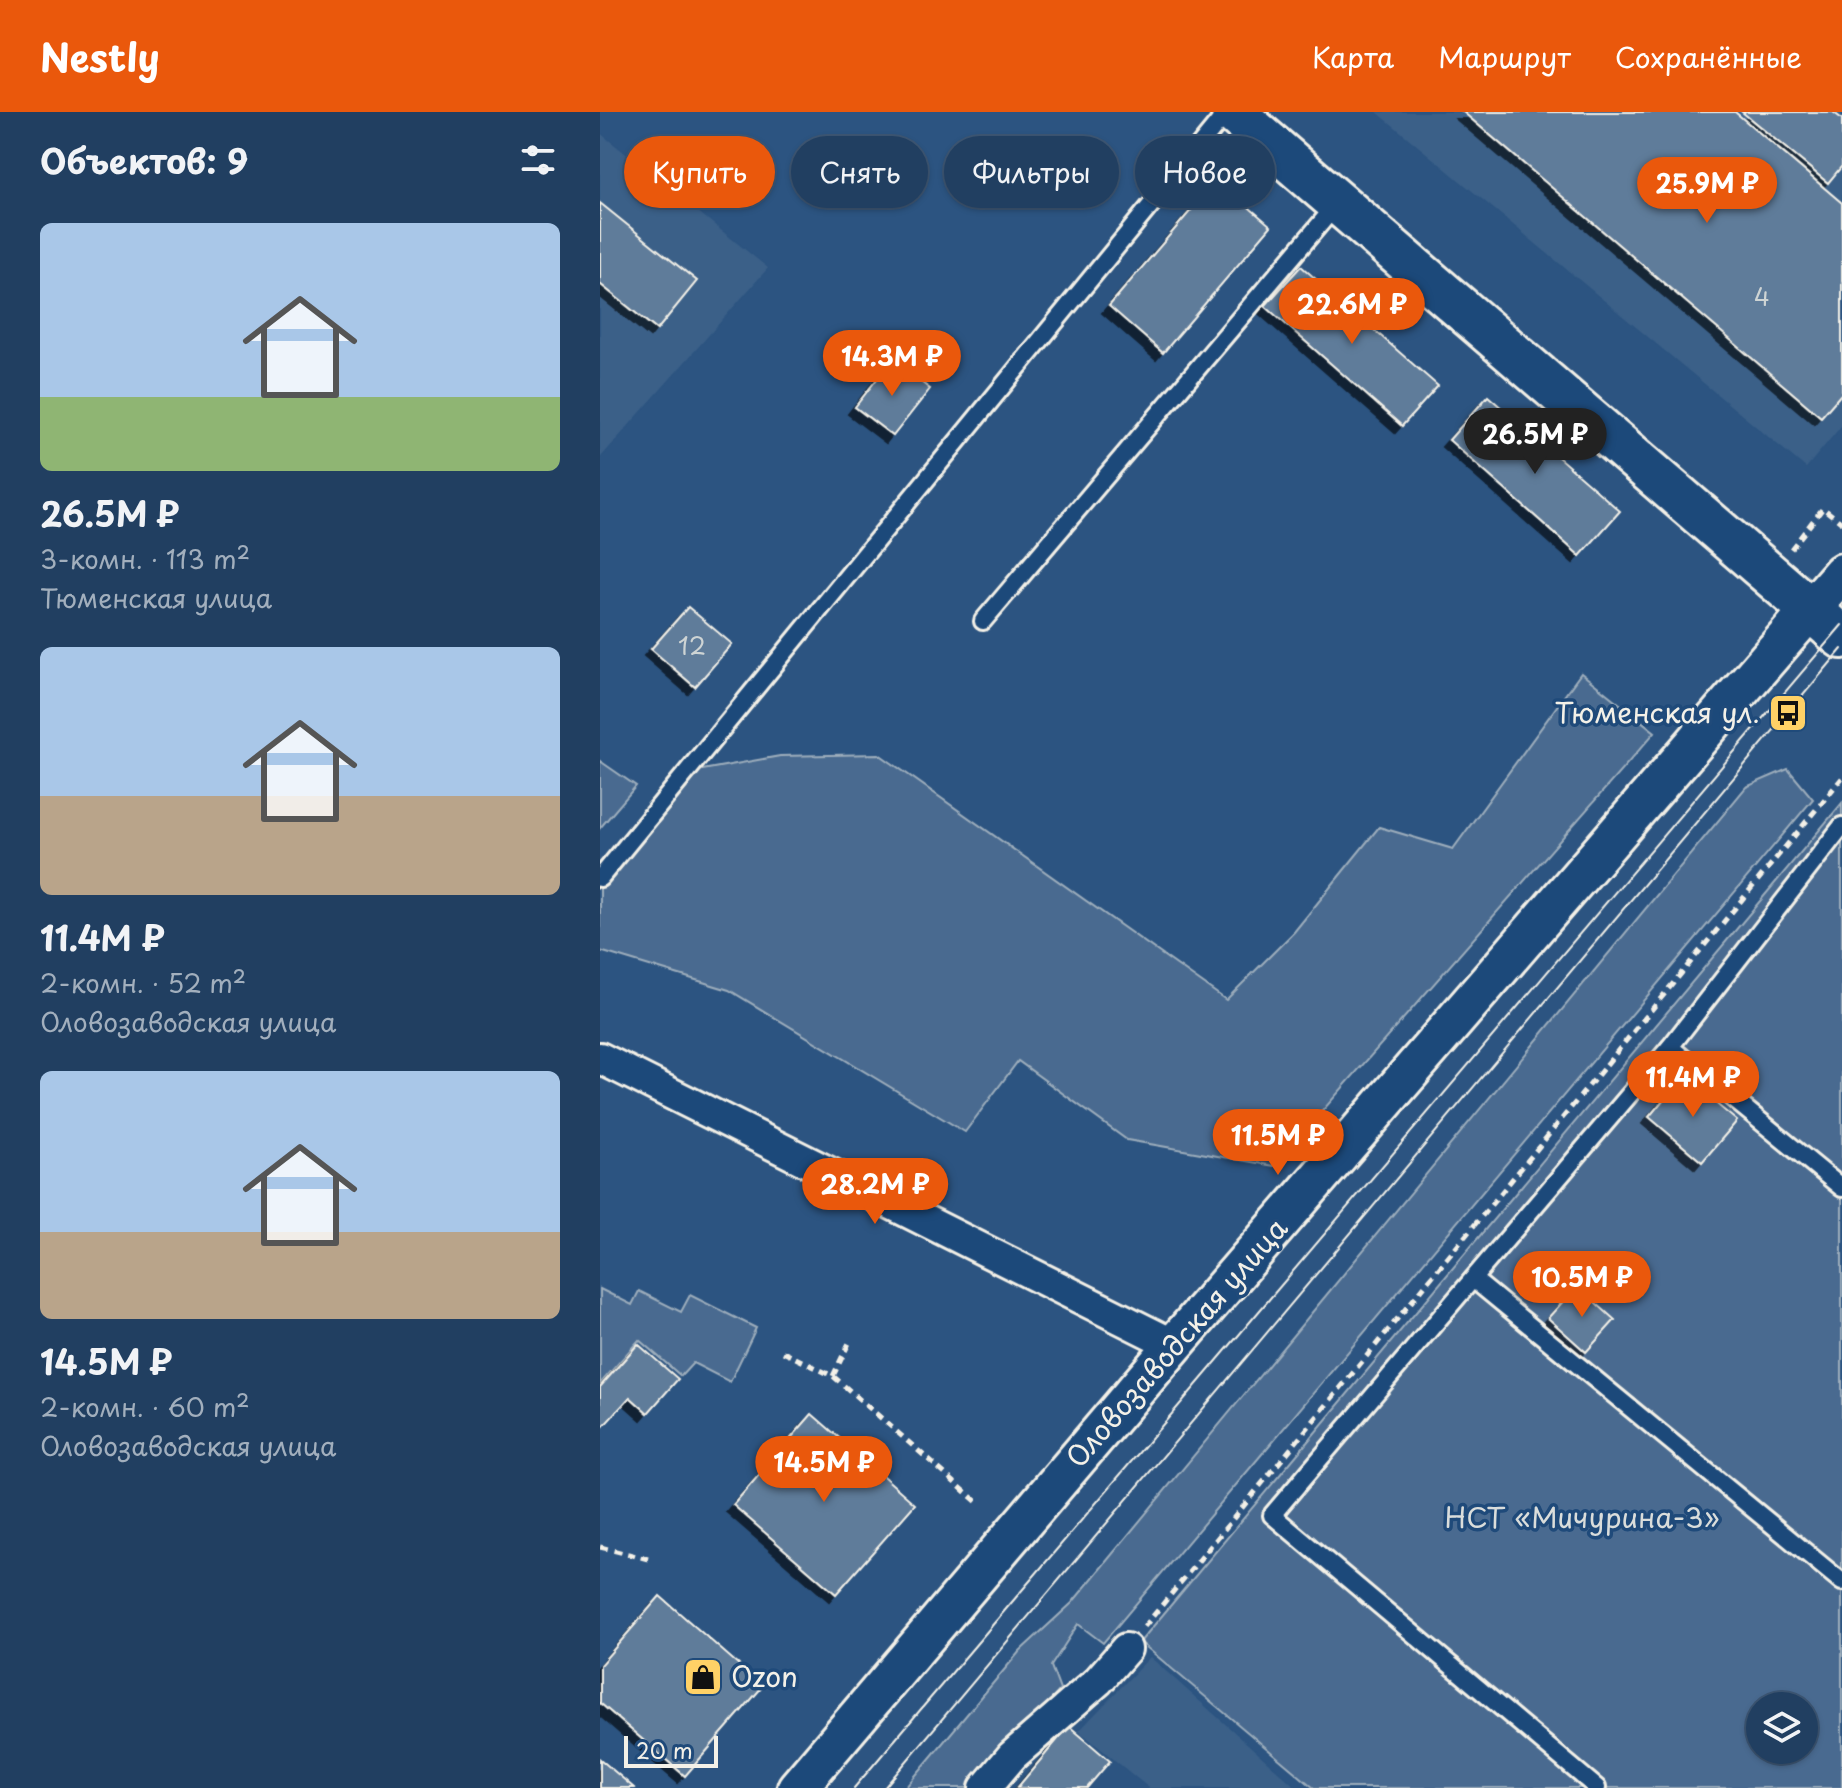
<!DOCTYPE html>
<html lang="ru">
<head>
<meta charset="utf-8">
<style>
  :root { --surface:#213f61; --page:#2d4a6a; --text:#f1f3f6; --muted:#a2afbd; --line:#3e5876; --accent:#ea580c }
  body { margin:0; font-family:"Playpen Sans",sans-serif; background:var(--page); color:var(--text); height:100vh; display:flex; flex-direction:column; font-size:30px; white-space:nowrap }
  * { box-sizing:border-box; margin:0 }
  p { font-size:26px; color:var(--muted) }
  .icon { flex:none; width:44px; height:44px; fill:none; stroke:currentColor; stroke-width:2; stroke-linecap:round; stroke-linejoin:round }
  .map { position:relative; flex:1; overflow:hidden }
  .side { display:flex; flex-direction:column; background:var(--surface); width:600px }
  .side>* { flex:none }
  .top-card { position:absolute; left:24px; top:24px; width:760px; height:72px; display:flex; gap:16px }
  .tools { position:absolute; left:1146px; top:1580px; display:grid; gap:16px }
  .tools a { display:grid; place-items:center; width:72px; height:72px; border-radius:50%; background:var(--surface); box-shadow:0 2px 6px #0004,0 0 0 2px var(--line); font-size:40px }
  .scale { position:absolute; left:24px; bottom:20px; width:94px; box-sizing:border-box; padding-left:8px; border:4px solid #f4f1e8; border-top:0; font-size:22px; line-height:28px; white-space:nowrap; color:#f4f1e8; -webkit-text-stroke:6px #1f4a7a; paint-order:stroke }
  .price { position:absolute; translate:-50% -68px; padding:0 18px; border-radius:28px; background:var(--accent); color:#fff; font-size:26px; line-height:52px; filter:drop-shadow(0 2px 4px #0008) }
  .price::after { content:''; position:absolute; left:50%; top:48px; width:24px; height:18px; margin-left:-12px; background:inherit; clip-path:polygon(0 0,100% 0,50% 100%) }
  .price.selected { background:#222; color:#fff }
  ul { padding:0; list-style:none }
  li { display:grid; align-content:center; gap:16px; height:424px; padding:0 40px }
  li span { display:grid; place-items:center; height:248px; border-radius:12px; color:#555 }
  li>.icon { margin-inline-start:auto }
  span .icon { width:144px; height:144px; fill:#fffc; stroke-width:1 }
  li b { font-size:34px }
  h2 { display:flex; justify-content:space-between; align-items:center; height:96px; padding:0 40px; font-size:34px }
  .tag { padding:0 28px; border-radius:36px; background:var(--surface); box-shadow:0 2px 6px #0004,0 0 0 2px var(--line); font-size:28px; line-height:72px }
  .tag.selected { background:var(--accent); color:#fff }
  header { display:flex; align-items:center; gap:48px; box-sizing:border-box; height:112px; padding:0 40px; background:var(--accent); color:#fff }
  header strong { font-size:38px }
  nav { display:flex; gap:44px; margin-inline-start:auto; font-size:28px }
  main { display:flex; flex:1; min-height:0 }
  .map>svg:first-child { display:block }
  .built { fill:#3b6088 }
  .green { fill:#496b90; stroke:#9eaebc; stroke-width:2; fill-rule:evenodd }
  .building { fill:#5e7b9a; stroke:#f4f1e8; stroke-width:2; filter:url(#shadow) }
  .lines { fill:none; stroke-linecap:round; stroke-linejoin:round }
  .service-casing { stroke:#f4f1e8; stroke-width:22 }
  .minor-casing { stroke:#f4f1e8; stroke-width:36 }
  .tertiary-casing { stroke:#f4f1e8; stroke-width:44 }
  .secondary-casing { stroke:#f4f1e8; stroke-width:48 }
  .path { stroke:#f4f1e8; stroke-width:5; stroke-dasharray:8 6; stroke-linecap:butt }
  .service { stroke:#1f4a7a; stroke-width:16 }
  .minor { stroke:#1f4a7a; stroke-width:30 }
  .tertiary { stroke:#1f4a7a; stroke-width:38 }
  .secondary { stroke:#1f4a7a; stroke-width:42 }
  .tram { stroke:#f4f1e8; stroke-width:2 }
  .labels { text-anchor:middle; stroke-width:7; stroke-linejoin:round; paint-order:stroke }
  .number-label { font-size:24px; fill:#ced4d4 }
  .poi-label { font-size:28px; fill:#f4f1e8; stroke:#1f4a7a; text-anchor:end }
  .street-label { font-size:28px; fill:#f4f1e8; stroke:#1f4a7a }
  .park-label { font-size:28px; fill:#dadddb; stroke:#1f4a7a }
</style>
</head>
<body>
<header>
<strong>Nestly</strong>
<nav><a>Карта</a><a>Маршрут</a><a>Сохранённые</a></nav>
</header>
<main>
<section class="side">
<h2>Объектов: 9<svg class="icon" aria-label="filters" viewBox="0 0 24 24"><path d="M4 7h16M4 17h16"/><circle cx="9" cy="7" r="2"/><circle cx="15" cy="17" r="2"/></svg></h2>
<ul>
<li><span style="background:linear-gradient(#a9c7e8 70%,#8fb573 0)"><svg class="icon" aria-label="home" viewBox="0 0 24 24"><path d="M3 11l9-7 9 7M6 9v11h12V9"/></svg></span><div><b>26.5M ₽</b><p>3-комн. · 113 m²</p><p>Тюменская улица</p></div></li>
<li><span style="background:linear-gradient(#a9c7e8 60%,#b9a48a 0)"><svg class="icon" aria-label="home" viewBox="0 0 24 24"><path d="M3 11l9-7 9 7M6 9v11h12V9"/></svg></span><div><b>11.4M ₽</b><p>2-комн. · 52 m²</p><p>Оловозаводская улица</p></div></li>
<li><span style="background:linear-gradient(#a9c7e8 65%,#b9a48a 0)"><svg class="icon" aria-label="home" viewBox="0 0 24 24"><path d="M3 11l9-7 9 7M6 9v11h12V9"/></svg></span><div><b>14.5M ₽</b><p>2-комн. · 60 m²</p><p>Оловозаводская улица</p></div></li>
</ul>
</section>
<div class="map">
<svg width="1242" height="1676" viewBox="0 0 1242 1676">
  <defs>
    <filter id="shadow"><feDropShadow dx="-7" dy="7" stdDeviation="0" flood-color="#0009"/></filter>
  </defs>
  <rect width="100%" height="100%" fill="#2c5481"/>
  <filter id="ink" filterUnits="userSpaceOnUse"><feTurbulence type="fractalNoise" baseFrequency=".0125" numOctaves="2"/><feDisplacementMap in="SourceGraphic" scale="16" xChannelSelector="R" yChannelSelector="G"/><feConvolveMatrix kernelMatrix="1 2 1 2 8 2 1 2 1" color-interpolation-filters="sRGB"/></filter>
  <g filter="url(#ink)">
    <!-- built -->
    <g class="built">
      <path d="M777,0h465v313l-36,43z"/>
      <path d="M0,21l168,135 -168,190z"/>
      <path d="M550,1545l147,131h-148l-70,-57z"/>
    </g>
    <!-- green -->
    <g class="green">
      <path d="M981,561l74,59 -381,434 -147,-26 -109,-79 -53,71 -236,-142 -129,-39v-80l97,-100 83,-15 99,-2 347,246 68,-68 85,-105 74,22z"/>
      <path d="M0,649l36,25 -36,42z"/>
      <path d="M1188,657l25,30 -710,844 -25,-19 -27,42 9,24 -88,98h-67l115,-137 52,-48 674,-816z"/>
      <path d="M1242,691v985h-528l-174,-146zM1160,1594h44v44h-44z"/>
      <path d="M0,1177l32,16 7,-14 42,21 9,-17 66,33 -26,54 -37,-19 -12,13 -42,-36 -39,44z"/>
    </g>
    <!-- building -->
    <g class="building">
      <path d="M863,0h272l107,91v190l-21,24z"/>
      <path d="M1142,0h91l9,7v47l-14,17z"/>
      <path d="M617,68l54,46 -108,127 -54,-47z"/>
      <path d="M0,91l97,78 -40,49 -57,-46z"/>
      <path d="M701,154l137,120 -36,40 -137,-120z"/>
      <path d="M292,248l38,29 -37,47 -38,-29z"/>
      <path d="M888,284l132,115 -40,45 -131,-116z"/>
      <path d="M88,495l44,37 -37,43 -44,-38z"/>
      <path d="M1083,964l54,45 -35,41 -53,-45z"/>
      <path d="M977,1174l38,34 -29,32 -38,-34z"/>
      <path d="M38,1232l40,35 -30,34 -18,-16 -30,33v-43z"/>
      <path d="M212,1302l103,90 -79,90 -103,-89z"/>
      <path d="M60,1484l103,90 -78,90 -85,-73v-38z"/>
      <path d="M469,1614l41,35 -23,27h-70z"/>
      <path d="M0,1647l34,29h-34z"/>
    </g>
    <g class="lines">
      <defs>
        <g id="service">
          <path d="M383,509l354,-417"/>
          <path d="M0,766l627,-766"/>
          <path d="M1070,935l172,141"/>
          <path d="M873,1167l369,303"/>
          <path d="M997,1676l-325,-273 398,-468 172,-221"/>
        </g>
        <g id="minor">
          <path d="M0,946l574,287"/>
          <path d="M385,1676l27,-32 86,-75 28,-32"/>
        </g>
        <path id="tertiary" d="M197,1676l377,-443 668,-772"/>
        <path id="secondary" d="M633,0l609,525"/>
      </defs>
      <!-- service casing -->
      <use href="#service" class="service-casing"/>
      <!-- minor casing -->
      <use href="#minor" class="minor-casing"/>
      <!-- tertiary casing -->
      <use href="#tertiary" class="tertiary-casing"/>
      <!-- secondary casing -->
      <use href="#secondary" class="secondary-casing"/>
      <!-- path -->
      <g class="path">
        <path d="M1191,437l32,-41 19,15"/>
        <path d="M183,1240l50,24 144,126"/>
        <path d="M233,1264l16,-33"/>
        <path d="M0,1435l48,12"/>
        <path d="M544,1515l698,-849"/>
      </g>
      <!-- service -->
      <use href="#service" class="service"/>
      <!-- minor -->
      <use href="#minor" class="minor"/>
      <!-- tertiary -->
      <use href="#tertiary" class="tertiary"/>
      <!-- secondary -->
      <use href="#secondary" class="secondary"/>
      <!-- tram -->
      <g class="tram">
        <path d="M254,1676l988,-1163"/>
        <path d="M284,1676l958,-1139"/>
      </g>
    </g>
  </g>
  <!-- icons -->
  <defs>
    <symbol id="bus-square" viewBox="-11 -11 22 22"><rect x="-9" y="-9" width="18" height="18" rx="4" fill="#ffd166" stroke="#1f4a7a"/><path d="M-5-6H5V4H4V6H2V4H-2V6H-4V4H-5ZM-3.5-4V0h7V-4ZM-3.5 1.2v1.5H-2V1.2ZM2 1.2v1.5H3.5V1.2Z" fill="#111"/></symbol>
    <symbol id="shop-square" viewBox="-11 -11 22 22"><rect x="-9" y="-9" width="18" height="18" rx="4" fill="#ffd166" stroke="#1f4a7a"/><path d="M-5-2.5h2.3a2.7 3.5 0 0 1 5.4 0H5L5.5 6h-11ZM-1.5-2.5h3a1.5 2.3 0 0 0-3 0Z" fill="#111"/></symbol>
  </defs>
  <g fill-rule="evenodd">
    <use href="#bus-square" x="1166" y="579" width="44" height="44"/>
    <use href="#shop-square" x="81" y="1543" width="44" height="44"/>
  </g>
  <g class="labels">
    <!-- number labels -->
    <g class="number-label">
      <text x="1162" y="194">4</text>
      <text x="92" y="543">12</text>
    </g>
    <!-- poi labels -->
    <g class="poi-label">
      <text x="1160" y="611">Тюменская ул.</text>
      <text x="131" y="1575" text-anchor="start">Ozon</text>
    </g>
    <!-- street labels -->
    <g class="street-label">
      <text transform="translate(577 1231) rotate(-49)" y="10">Оловозаводская улица</text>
    </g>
    <!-- park labels -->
    <g class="park-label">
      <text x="982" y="1416">НСТ «Мичурина-3»</text>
    </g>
  </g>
</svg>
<div class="tools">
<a><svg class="icon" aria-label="layers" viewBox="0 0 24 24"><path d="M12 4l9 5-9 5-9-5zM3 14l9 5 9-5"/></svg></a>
</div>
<div class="scale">20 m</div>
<b class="price" style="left:1107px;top:113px">25.9M ₽</b>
<b class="price" style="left:752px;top:234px">22.6M ₽</b>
<b class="price" style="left:292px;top:286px">14.3M ₽</b>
<b class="price selected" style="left:935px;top:364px">26.5M ₽</b>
<b class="price" style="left:1093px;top:1007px">11.4M ₽</b>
<b class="price" style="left:678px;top:1065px">11.5M ₽</b>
<b class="price" style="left:275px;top:1114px">28.2M ₽</b>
<b class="price" style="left:982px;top:1207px">10.5M ₽</b>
<b class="price" style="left:224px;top:1392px">14.5M ₽</b>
<div class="top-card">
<a class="tag selected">Купить</a>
<a class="tag">Снять</a>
<a class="tag">Фильтры</a>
<a class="tag">Новое</a>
</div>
</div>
</main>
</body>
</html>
